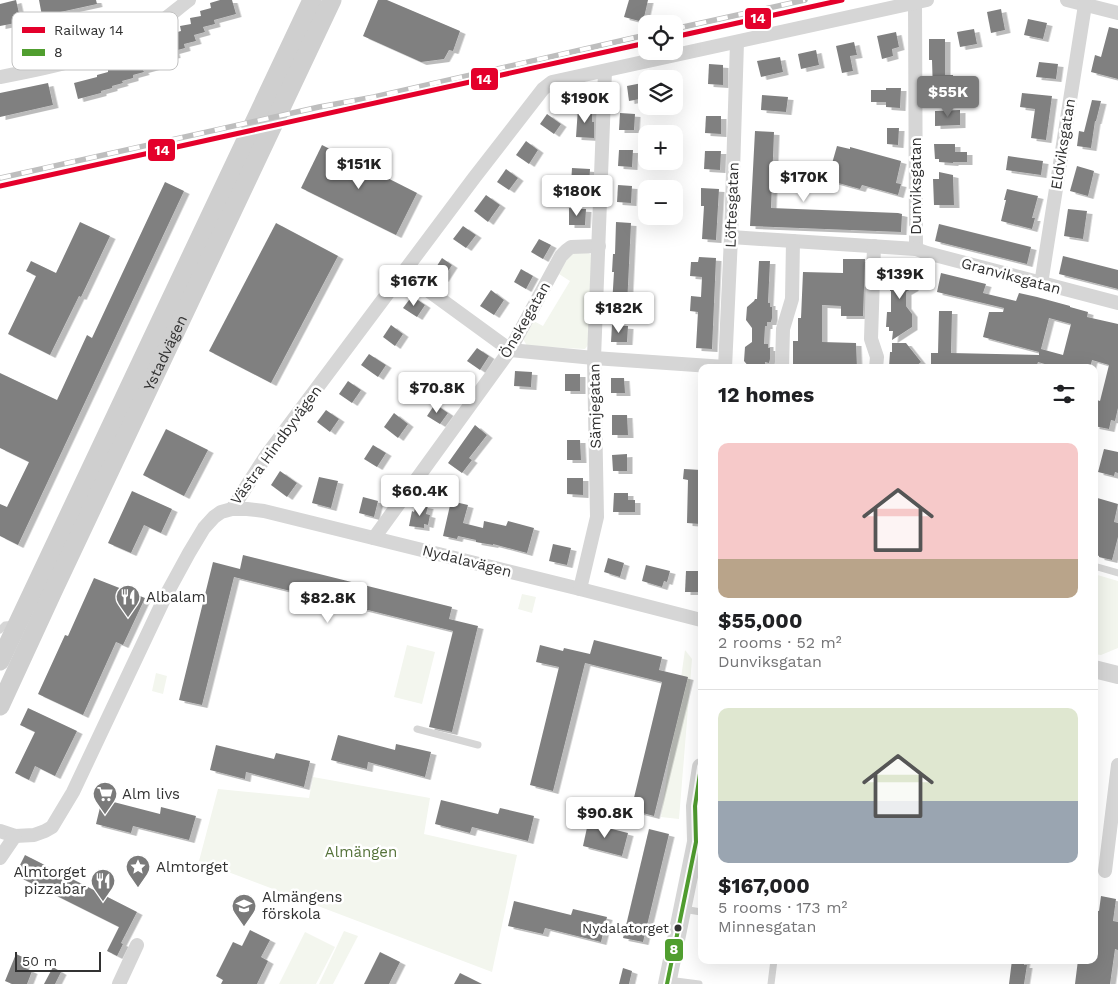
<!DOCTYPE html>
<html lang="en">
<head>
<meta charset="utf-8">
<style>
  :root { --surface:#fff; --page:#f6f6f6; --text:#202124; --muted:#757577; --line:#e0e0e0; --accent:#7a7a7a }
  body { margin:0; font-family:"Work Sans",sans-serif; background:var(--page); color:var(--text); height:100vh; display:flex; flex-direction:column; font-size:19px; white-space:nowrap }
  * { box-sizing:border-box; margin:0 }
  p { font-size:16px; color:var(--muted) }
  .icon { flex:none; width:28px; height:28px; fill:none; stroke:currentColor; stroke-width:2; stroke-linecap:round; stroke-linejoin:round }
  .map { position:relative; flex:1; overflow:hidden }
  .details { position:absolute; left:698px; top:364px; width:400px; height:600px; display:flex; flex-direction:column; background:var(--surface); border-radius:10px; box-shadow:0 5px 20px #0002 }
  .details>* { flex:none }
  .buttons { position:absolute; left:638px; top:15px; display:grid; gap:10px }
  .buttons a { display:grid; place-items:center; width:45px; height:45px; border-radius:10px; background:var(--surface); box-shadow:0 5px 20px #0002; font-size:25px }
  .scale { position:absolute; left:15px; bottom:12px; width:86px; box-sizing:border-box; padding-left:5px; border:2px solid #323232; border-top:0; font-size:14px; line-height:18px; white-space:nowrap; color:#323232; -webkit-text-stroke:4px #fff; paint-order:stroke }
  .price { position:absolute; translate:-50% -42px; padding:0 11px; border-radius:5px; background:#fff; color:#222; font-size:16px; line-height:32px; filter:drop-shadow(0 1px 2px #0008) }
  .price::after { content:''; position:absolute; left:50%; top:30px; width:15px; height:11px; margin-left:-8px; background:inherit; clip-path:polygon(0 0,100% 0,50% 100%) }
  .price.selected { background:var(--accent); color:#fff }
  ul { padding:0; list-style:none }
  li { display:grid; align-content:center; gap:10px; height:265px; padding:0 20px }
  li+li { border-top:1px solid var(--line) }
  li span { display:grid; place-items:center; height:155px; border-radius:10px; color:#555 }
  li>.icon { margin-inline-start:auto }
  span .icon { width:90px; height:90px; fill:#fffc; stroke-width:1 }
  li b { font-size:21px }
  h2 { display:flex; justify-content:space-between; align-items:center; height:60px; padding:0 20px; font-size:21px }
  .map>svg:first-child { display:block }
  .green { fill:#f3f6ee }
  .building { fill:#808080; fill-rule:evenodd; filter:url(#shadow) }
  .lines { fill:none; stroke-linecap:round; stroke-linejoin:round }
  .service { stroke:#d6d6d6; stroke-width:7 }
  .minor { stroke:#d6d6d6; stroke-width:14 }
  .tertiary { stroke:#d6d6d6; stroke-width:18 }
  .secondary { stroke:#cfcfcf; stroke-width:19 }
  .rail-casing { stroke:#bebebe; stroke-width:5.5 }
  .rail { stroke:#fff; stroke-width:4; stroke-dasharray:11; stroke-linecap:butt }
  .bus-1-casing { stroke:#fff; stroke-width:8 }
  .bus-1 { stroke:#509e2f; stroke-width:4 }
  .rail-1-casing { stroke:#fff; stroke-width:9 }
  .rail-1 { stroke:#e4002b; stroke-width:5 }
  .bus-dot { fill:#323232; stroke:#fff; stroke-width:2 }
  .labels { text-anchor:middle; stroke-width:5; stroke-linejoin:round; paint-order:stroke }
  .bus-label { font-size:14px; fill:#323232; stroke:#fff; text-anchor:end }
  .street-label { font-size:15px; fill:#323232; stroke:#fff }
  .poi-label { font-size:15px; fill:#323232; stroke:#fff; text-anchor:start }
  .park-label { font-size:15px; fill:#56733b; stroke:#fff }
  .key { fill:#fff; stroke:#c2c2c2; stroke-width:1 }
  .key-label { font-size:14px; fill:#323232 }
  .line-badge { stroke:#fff; stroke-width:2 }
  .badge-label { font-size:14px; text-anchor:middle; font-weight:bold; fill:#fff }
</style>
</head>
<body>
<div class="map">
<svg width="1118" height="984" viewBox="0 0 1118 984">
  <defs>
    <filter id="shadow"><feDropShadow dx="5.5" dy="3" stdDeviation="0" flood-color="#0004"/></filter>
  </defs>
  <rect width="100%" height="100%" fill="#fff"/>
  <!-- green -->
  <g class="green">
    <path d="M585,251l10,6 -5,85 -5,7 -58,-3 -5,-9 10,-17 11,6 27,-45 -11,-7 12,-22z"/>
    <path d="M1094,574l24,7v67l-17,7 -7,-1z"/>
    <path d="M522,594l14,3 -4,16 -14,-4z"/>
    <path d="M407,645l28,7 -13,52 -28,-7z"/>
    <path d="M685,650l7,9 -13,160 -18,-2z"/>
    <path d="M156,673l11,3 -4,18 -11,-3z"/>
    <path d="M313,777l117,21 -6,36 93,21 -25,117 -293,-111 19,-72 91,9z"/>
    <path d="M344,931l14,5 -25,48h-14z"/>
    <path d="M305,932l30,15 -19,37h-37z"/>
  </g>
  <!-- building -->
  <g class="building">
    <path d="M16,0l5,22 -21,4v-22z"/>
    <path d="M39,0h57l1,4 -55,12z"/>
    <path d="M220,0h12l4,14 -22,6 1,4 -12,3 2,5 -11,3 2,6 -12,3 1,4 -11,3 1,4 -11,2v4l-11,3 1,3 -11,3 1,2 -11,3v3l-11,3 1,2 -11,3v2l-11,3v2l-23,6 -4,-16 23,-6v-2l11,-3v-3l11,-2 -1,-4 11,-2v-3l11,-2 -1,-3 11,-3 -1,-3 11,-2v-5l11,-2 -1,-4 11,-3 -1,-5 11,-2 -1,-6 11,-2 -1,-5 11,-3 -1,-5z"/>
    <path d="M378,0h9l73,31 -7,20 -4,-1 -5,9 -23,3 -58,-26z"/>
    <path d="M629,0h19l-5,22 -19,-5z"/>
    <path d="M1001,9l4,21 -14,3 -4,-21z"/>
    <path d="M1028,19l19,4 -4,16 -19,-4z"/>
    <path d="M1109,27l9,2v50l-27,-7 4,-17 6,2z"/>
    <path d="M974,29l3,15 -17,3 -3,-15z"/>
    <path d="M896,32l3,15 -7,2 1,7 -11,3 -5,-23z"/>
    <path d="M929,39h16v36h8l1,17h-21l-1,-32h-3z"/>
    <path d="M854,42l3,13 -7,1 3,15 -11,2 -6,-27z"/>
    <path d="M816,50l3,15 -18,4 -3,-15z"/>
    <path d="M780,57l3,15 -22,5 -4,-16z"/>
    <path d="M1039,62l19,2 -2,15 -20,-2z"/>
    <path d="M709,64l14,1v20l-15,-1z"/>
    <path d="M48,83l5,22 -53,12v-24z"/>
    <path d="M642,83l3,15 -16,3 -2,-15z"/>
    <path d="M886,88h15l-1,20 -14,-1v-5h-15v-12h15z"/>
    <path d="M1022,93l30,3 -6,44 -15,-2 4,-29 -15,-2z"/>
    <path d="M762,95l26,2 -2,15 -25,-2z"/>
    <path d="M1092,100l9,1 -5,20h-1l-4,27 -14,-2 2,-15 5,1z"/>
    <path d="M578,108l14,1v13h2v16l-18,-1z"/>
    <path d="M960,110v15l-25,1v-15z"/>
    <path d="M620,113l15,1 -1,16h-15z"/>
    <path d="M547,114l14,10 -7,10 -14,-10z"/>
    <path d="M706,116h15v18l-16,-1z"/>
    <path d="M887,128h12l-1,17 -11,-1z"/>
    <path d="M755,131l19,1 -3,76 127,5 4,1 -1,18 -151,-6z"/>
    <path d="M526,141l12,9 -9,14 -13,-9z"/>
    <path d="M934,144h21v8h12v10h-14v1l-14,-1v-3h-4z"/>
    <path d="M322,145l95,48 -21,42 -95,-47z"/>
    <path d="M837,146l13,3v-2l51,14 -5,22 5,1 -3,11 -36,-10 -2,4 -29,-8 4,-13 -4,-1z"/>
    <path d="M619,150h14l-1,17 -14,-1z"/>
    <path d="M705,151h16l-1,19 -16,-1z"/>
    <path d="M1008,156l35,5 -2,14 -35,-5z"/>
    <path d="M1077,166l17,5 -6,25 -18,-5z"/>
    <path d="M572,168l18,1 -1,17 -18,-1z"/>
    <path d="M506,169l12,9 -9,12 -12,-8z"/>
    <path d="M939,172l14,3 1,30h-20l-1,-26h6z"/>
    <path d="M165,182l19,9 -166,354 -18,-9v-32l7,3 22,-45 -29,-14v-75l57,27 30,-65 5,3z"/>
    <path d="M618,185l14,1 -1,17 -14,-1z"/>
    <path d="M701,188l18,1 -3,51 -14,-1 2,-33h-3z"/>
    <path d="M1007,189l31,7 -6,22h3l-3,11 -31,-8 5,-21h-2z"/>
    <path d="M486,195l14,10 -12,17 -14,-11z"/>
    <path d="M569,208l17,1 -1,16h-16z"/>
    <path d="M1068,209l19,2 -4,28 -19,-3z"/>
    <path d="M80,222l30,14 -29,61 -2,-1 -29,59 -42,-21 28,-58 -10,-5 5,-10 25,12z"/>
    <path d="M616,222l15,1 -4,83 -15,-1 2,-33h-2l1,-18h2z"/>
    <path d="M276,223l62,33 -67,127 -62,-32z"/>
    <path d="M939,224l92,23 -4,17 -92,-23z"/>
    <path d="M463,226l13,9 -10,13 -13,-9z"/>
    <path d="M539,239l12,6 -8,14 -12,-7z"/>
    <path d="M1063,256l55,14v19l-59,-15z"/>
    <path d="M699,257l17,1 -4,91 -16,-1 2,-36 -8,-1 1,-15 10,1 1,-20 -12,-1 1,-14h7z"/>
    <path d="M442,258l10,7 -9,14 -10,-7z"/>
    <path d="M843,259h22l-2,57h-22v-10l-19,-1v37l34,1 1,25h-64v-27h5v-23h3l2,-46 40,1z"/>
    <path d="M759,261h11l-2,42h2v4h2v11l-1,4h-4v4h-2l-1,18h4v4h2v11l-1,4 -4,-1v5l-15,1 -6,-7 1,-14 7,-5v-14l-6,-8 1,-13 7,-6 1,-2h2z"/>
    <path d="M895,264h10l8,10v14l-7,4v14l6,8v13l-20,13 1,-9h-4v-4h-3l1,-15h4v-21h-1v-4h-2v-14h4v-4h3z"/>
    <path d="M521,269l12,7 -7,13 -12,-7z"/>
    <path d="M941,273l45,11 -3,9 33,8 3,-8 18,4 33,9v1l18,5 -1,5 31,7v84l-3,13 -4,-1 -2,9 -15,-3v-27l6,2 9,-36 -17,-5 -2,8h-32l-20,-6 -2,6h-105v-15h7l1,-42h13l-1,42 88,2v-3l-56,-15 6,-25h14l1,-4 -67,-16zM1049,318l22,6 -8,31 -22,-6z"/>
    <path d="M491,290l13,10 -10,15 -14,-9z"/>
    <path d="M412,296l13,9 -8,12 -14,-9z"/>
    <path d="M391,325l12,9 -8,12 -12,-9z"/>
    <path d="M612,325l16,1 -1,16h-16z"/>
    <path d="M892,343h14l15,19 -7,6 -25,-1 1,-15h2z"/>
    <path d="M477,348l12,8 -9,14 -13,-9z"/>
    <path d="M369,354l17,11 -8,12 -17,-12z"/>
    <path d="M515,371l17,1 -1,15 -17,-1z"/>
    <rect x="565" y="374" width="15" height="17"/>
    <path d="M456,376l12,9 -8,12 -12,-8z"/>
    <path d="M611,378h13l1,15h-14z"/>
    <path d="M348,381l13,9 -9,13 -13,-9z"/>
    <path d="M435,404l13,9 -8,11 -13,-8z"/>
    <path d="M326,410l13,9 -9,13 -13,-10z"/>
    <path d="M394,413l14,11 -10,14 -14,-11z"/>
    <path d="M612,415h15l1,20h-16z"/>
    <path d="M475,425l12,10 -18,23 3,2 -10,13 -14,-10z"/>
    <path d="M166,429l42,21 -24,46 -41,-21z"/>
    <path d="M567,440h13l1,20h-14z"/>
    <path d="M373,445l13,8 -9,14 -13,-8z"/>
    <path d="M1104,449l14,3v21l-3,-1 -1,4 -16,-4z"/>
    <path d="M627,454v17h-14l-1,-16z"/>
    <path d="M684,469l17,1v48h-1v6l-13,-1 1,-43 -5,-1z"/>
    <path d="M280,471l17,12 -10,14 -16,-12z"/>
    <path d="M319,477l19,4 -7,27 -19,-5z"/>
    <path d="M567,478h16v17l-16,-1z"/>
    <path d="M132,491l40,18 -11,24 -17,-8 -13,28 -23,-10z"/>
    <path d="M614,493h14v7h7v12h-22z"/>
    <path d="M363,497l15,4 -4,16 -15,-4z"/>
    <path d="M1094,497l24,7 -4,18 4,1v14l-6,23 -13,-3v-1l-5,-2z"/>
    <path d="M451,501l17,4 -5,18 20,5 1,-7 22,5 2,-5 26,7 -7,25 -34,-9v1l-17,-3v-2l-18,-4 -1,3 -14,-3z"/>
    <path d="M416,504l12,2 -2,8 4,1 -2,10 -4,-1v4l-15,-2 3,-15 2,1z"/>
    <path d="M553,544l18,4 -4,17 -18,-4z"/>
    <path d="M243,555l209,52 -3,12 29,7 -26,106 -23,-5 24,-96 -219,-54 -32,128 -23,-5 34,-138 27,7z"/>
    <path d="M608,558l16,5 -4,14 -16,-5z"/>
    <path d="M646,565l24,6 -3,11 -3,-1 -2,6 -20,-6z"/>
    <path d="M686,571h15v21h-16z"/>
    <path d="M94,578l51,20 -22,47 -7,-3 -33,73 -45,-21 27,-59 3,1z"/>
    <path d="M594,640l68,17 -3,13 29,7 -34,139 -23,-6 31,-128 -77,-19 -32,128 -23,-6 29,-118 -23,-5 4,-17 23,6 1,-3 26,6z"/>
    <path d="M28,708l49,23 -22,45 -20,-10 -6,14 -14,-7 20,-41 -15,-7z"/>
    <path d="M338,735l57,15 1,-6 35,8 -6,25 -57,-15 -1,7 -36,-9z"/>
    <path d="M216,745l58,14 2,-6 34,8 -6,26 -58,-15 -1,7 -35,-9z"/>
    <path d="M102,799l58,15 1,-7 35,9 -7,24 -56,-14 -2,7 -35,-9z"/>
    <path d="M441,800l57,14 2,-6 34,8 -6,25 -56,-14 -2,6 -35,-9z"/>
    <path d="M588,823l40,10 -6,23 -39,-10z"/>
    <path d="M649,829l20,5 -26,108 -20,-4z"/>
    <path d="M25,855l112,57 -16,31 2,1 -6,12 -10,-5 12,-24 -104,-52z"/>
    <path d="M1101,896l15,3 -3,22 5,1v28l-3,-1 -5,35h-35l3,-24h16v-50l5,1z"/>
    <path d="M514,901l57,14 2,-6 34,8 -6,25 -56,-14 -2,6 -35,-8z"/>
    <path d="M250,930l20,10 -9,17 7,4 -11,23h-36l2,-4 -7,-4 17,-34 9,4z"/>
    <path d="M380,952l20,10 -11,22h-25z"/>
    <path d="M16,954l11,5 -4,8 9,4 -5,13h-15l-7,-3z"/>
    <path d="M1012,960h13l-1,5h3l-3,19h-15z"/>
    <path d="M53,967l8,5 -6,12h-11z"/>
    <path d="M623,968l9,3 -3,13h-10z"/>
    <path d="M460,973l22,11h-28z"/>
  </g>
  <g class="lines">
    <!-- service -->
    <g class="service">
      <path d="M1094,566l24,7"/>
      <path d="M0,630l5,-5 10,-1"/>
      <path d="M417,729l61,16"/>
      <path d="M683,909l18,3"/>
      <path d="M668,980l31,4"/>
      <path d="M771,984l3,-24"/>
    </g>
    <!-- minor -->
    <g class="minor">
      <path d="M1067,0l51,13"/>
      <path d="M915,3l1,246"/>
      <path d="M0,77c53,-10 106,-21 152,-49 13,-8 25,-19 37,-28"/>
      <path d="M731,237l185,12 11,4 191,50"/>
      <path d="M874,246l-3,93 6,18 -1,11"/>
      <path d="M403,272l107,78 84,8 131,9"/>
      <path d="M1041,284l44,-279"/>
      <path d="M725,368l6,-131 6,-195"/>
      <path d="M782,368l1,-39 9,-30 1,-58"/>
      <path d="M232,509h15l17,2 316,78 121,31"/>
      <path d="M374,538l136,-188 51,-94 6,-6 4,-3 28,-1"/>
      <path d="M580,589l17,-72 -3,-159 11,-287"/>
      <path d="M0,831l15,5 19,-1 11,-4 7,-4 21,-35 92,-195 24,-44 15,-25 10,-11 7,-5 11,-3 34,-53 208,-278 69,-89 9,-7 375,-82"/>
      <path d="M0,858l15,-22"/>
      <path d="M1105,871l13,-106"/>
      <path d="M119,984l18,-39"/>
    </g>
    <!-- tertiary -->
    <g class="tertiary">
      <path d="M1094,669l24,6"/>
      <path d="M696,839l-1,-33 6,-39"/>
      <path d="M667,984l29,-142 5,-16"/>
    </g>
    <!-- secondary -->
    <g class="secondary">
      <path d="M0,661l312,-661"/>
      <path id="s1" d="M0,706l53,-115 279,-591"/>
    </g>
    <defs>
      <g id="rail">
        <path d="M674,29l131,-29"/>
        <path d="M0,178l319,-71 55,-10 272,-62"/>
      </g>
    </defs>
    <!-- rail casing -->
    <use href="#rail" class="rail-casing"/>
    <!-- rail -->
    <use href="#rail" class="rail"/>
    <defs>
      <path id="bus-1" d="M667,984l29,-142 -1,-36 6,-39"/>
    </defs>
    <!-- bus-1 casing -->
    <use href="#bus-1" class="bus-1-casing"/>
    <!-- bus-1 -->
    <use href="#bus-1" class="bus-1"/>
    <defs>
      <g id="rail-1">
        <path d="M674,37l168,-37"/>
        <path d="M0,186l646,-143"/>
      </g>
    </defs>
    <!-- rail-1 casing -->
    <use href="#rail-1" class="rail-1-casing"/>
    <!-- rail-1 -->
    <use href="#rail-1" class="rail-1"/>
  </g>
  <!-- icons -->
  <defs>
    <symbol id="restaurant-pin" viewBox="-11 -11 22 30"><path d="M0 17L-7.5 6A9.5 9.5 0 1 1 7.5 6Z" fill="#7a7a7a" stroke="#fff"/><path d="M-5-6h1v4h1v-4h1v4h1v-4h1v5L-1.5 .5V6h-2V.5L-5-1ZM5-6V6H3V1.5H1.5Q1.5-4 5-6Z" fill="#fff"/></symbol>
    <symbol id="supermarket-pin" viewBox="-11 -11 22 30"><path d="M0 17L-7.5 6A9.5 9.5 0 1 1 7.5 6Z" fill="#7a7a7a" stroke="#fff"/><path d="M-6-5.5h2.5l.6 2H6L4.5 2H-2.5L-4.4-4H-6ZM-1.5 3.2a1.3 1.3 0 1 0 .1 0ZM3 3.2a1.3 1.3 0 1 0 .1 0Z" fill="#fff"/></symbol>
    <symbol id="sight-pin" viewBox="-11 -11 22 30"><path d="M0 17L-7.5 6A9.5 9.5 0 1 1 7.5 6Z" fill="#7a7a7a" stroke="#fff"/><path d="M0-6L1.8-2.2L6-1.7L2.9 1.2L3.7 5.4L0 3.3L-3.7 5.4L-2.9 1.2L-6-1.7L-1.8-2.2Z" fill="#fff"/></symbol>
    <symbol id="school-pin" viewBox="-11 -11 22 30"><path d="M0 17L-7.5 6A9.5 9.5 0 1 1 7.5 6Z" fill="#7a7a7a" stroke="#fff"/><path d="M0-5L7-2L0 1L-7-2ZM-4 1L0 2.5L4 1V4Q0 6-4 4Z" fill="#fff"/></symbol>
  </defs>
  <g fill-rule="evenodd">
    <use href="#restaurant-pin" x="114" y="583" width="28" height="38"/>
    <use href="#supermarket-pin" x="91" y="780" width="28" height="38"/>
    <use href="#sight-pin" x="124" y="853" width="28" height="38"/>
    <use href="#restaurant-pin" x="89" y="867" width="28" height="38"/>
    <use href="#school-pin" x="230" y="892" width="28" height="38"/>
  </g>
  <!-- markers -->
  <circle class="bus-dot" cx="678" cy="928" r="4.5"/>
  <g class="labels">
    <!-- bus labels -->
    <g class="bus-label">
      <text x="669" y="933">Nydalatorget</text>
    </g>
    <!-- street labels -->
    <g class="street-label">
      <text transform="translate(1063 144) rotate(-81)" y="5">Eldviksgatan</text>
      <text transform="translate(916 186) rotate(-90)" y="5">Dunviksgatan</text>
      <text transform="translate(732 205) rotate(-88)" y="5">Löftesgatan</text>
      <text transform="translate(1011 276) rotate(15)" y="5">Granviksgatan</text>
      <text transform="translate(525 320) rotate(-60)" y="5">Önskegatan</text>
      <text dy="5" stroke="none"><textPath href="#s1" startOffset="390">Ystadvägen</textPath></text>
      <text transform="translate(595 406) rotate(-91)" y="5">Sämjegatan</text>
      <text transform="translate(276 445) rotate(-54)" y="5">Västra Hindbyvägen</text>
      <text transform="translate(467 561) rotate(14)" y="5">Nydalavägen</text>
    </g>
    <!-- poi labels -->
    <g class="poi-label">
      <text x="146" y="602">Albalam</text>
      <text x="122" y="799">Alm livs</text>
      <text x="156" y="872">Almtorget</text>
      <text x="86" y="877" text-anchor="end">Almtorget<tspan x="86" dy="17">pizzabar</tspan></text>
      <text x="262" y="902">Almängens<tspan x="262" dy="17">förskola</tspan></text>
    </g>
    <!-- park labels -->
    <g class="park-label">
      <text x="361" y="857">Almängen</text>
    </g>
  </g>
  <!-- legend -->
  <rect x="12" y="12" width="166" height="58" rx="8" class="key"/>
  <rect x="22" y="27" width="23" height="6" fill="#e4002b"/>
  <rect x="22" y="49" width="23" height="7" fill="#509e2f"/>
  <g class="key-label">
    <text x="54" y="35">Railway 14</text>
    <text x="54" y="57">8</text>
  </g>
  <g class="line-badge">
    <rect x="744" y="7" width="28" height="23" rx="5" fill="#e4002b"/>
    <rect x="470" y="67" width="29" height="24" rx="5" fill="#e4002b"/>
    <rect x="147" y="138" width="29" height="24" rx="5" fill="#e4002b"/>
    <rect x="664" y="938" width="20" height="24" rx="5" fill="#509e2f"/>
  </g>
  <g class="badge-label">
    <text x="758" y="23">14</text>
    <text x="484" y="84">14</text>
    <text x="162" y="155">14</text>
    <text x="674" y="954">8</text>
  </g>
</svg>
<div class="buttons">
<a><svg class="icon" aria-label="locate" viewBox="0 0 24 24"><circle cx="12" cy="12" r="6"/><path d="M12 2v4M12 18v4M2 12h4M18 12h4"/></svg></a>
<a><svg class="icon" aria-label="layers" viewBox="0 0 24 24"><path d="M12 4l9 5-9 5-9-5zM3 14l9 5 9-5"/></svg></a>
<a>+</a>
<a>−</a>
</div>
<div class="scale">50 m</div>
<b class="price selected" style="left:948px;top:118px">$55K</b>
<b class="price" style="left:585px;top:124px">$190K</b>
<b class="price" style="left:359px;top:190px">$151K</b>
<b class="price" style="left:804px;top:203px">$170K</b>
<b class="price" style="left:577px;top:217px">$180K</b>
<b class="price" style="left:900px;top:300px">$139K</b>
<b class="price" style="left:414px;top:307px">$167K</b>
<b class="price" style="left:619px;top:334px">$182K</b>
<b class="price" style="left:437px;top:414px">$70.8K</b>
<b class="price" style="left:420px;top:517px">$60.4K</b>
<b class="price" style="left:328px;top:624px">$82.8K</b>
<b class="price" style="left:605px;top:839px">$90.8K</b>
<section class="details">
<h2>12 homes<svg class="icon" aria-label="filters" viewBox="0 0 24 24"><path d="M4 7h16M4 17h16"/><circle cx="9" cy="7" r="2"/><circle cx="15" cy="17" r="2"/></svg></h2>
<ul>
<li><span style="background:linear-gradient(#f6c9c9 75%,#b9a48a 0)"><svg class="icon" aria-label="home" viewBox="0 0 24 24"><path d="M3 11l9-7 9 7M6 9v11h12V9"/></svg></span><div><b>$55,000</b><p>2 rooms · 52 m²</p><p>Dunviksgatan</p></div></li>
<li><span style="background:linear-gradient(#dfe7d0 60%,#9aa5b1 0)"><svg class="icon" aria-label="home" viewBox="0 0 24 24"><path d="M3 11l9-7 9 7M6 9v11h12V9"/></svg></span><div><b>$167,000</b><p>5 rooms · 173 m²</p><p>Minnesgatan</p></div></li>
</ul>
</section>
</div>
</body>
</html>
